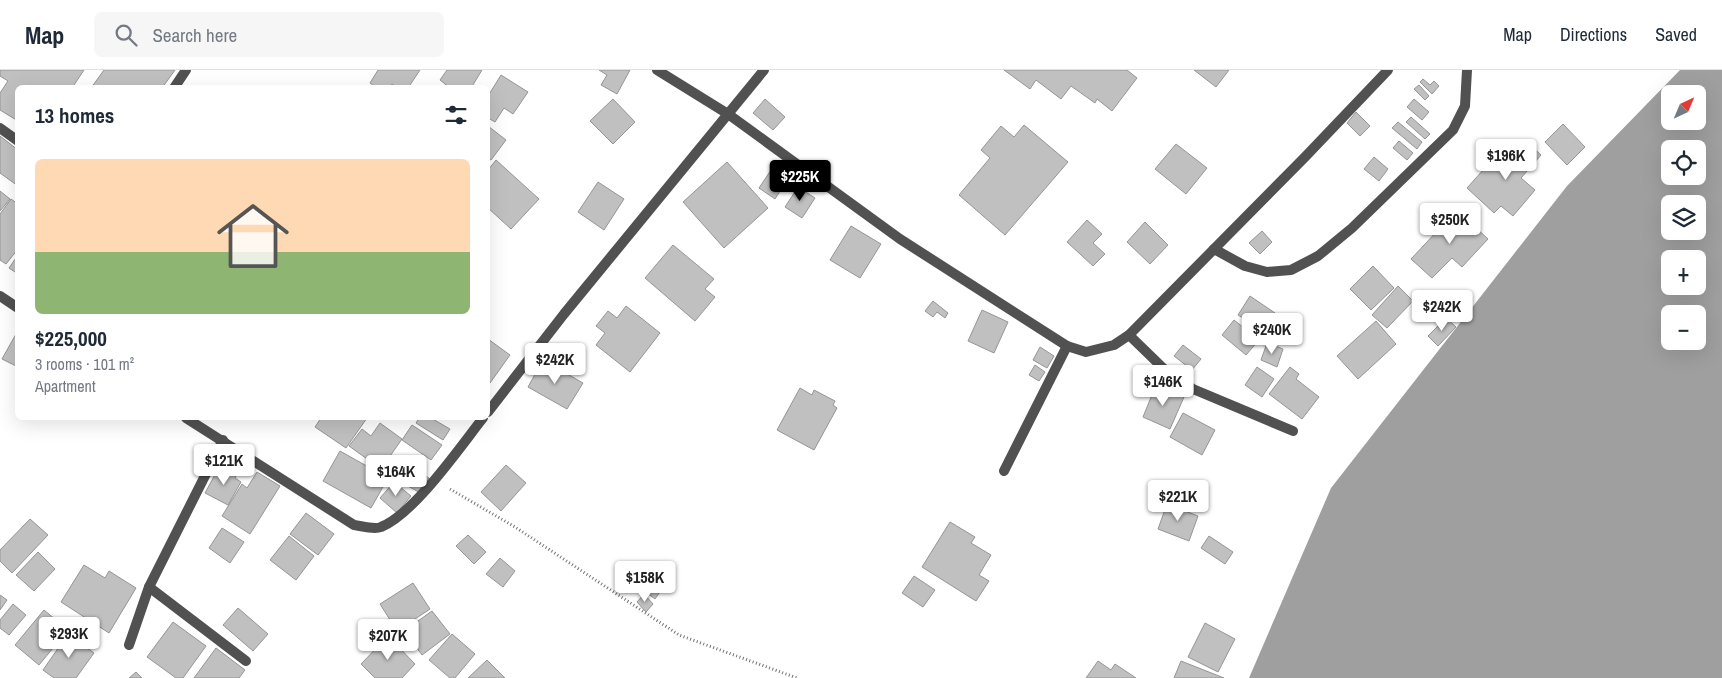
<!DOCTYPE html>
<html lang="en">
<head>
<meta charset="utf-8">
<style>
  :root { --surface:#fff; --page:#f6f6f7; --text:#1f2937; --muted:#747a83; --line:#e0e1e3; --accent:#000 }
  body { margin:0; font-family:"Archivo Narrow",sans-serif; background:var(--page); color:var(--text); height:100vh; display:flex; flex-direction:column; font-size:19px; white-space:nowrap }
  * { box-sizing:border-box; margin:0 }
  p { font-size:16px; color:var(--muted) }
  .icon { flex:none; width:28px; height:28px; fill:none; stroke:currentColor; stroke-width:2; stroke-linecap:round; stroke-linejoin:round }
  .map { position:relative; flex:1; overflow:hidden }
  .sheet { position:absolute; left:15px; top:15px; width:475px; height:335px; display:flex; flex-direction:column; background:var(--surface); border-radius:8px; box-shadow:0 5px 20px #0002 }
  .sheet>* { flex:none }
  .needle { width:32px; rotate:44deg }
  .controls { position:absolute; left:1661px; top:15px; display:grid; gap:10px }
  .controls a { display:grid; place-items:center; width:45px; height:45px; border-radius:8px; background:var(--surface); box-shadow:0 5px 20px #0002; font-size:25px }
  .price { position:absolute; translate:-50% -42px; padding:0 11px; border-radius:5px; background:#fff; color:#222; font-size:16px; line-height:32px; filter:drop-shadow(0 1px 2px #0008) }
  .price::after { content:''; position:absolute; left:50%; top:30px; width:15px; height:11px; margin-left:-8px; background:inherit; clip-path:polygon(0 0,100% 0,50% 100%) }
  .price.on { background:var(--accent); color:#fff }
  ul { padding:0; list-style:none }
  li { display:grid; align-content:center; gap:10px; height:265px; padding:0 20px }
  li+li { border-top:1px solid var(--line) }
  li span { display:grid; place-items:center; height:155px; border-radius:8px; color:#555 }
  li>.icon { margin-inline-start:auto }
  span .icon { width:90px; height:90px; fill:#fffc; stroke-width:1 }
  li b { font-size:21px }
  h2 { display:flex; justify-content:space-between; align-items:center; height:60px; padding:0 20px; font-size:21px }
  header { display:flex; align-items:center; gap:30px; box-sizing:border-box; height:70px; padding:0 25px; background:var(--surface); border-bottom:1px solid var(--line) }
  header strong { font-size:24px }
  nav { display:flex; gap:28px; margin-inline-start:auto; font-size:18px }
  .search { width:350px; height:45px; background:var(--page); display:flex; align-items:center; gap:12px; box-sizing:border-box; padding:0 18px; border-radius:8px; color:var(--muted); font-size:19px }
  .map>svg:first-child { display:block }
  .water { fill:#9f9f9f; fill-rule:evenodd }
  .building { fill:#c0c0c0; stroke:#959595 }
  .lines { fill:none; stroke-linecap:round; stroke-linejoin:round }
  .path { stroke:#737373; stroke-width:3; stroke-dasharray:1 2.5; stroke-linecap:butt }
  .service { stroke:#515151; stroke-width:10 }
  .minor { stroke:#515151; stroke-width:10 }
</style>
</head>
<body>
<header>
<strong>Map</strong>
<div class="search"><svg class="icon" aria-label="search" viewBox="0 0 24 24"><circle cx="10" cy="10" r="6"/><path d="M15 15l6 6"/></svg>Search here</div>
<nav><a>Map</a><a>Directions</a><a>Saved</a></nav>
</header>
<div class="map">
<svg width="1722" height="608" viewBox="0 0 1722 608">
  <rect width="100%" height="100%" fill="#fff"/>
  <!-- water -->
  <path class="water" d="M1680,0h42v608h-473l82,-190 236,-302zM1670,24h28v27h-28zM1670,79h28v27h-28zM1670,134h28v27h-28zM1670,189h28v27h-28zM1670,244h28v27h-28z"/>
  <!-- building -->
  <g class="building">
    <path d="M0,0h84l-12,18h-54v33l-18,-11v-17l8,-12 -8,-5z"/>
    <path d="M104,0h71l-13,18h-71z"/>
    <path d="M378,0h42l-12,18h-10l-6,-4 -3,4h-12l-7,-5z"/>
    <path d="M447,0h35l-11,18h-21l-10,-8z"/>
    <path d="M599,0h31l-13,24 -16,-9 6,-10z"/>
    <path d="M1004,0h123l10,8 -25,33 -15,-12 -2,4 -24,-17 -10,13 -25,-19 -6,9z"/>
    <path d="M1194,0h35l-13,17z"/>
    <path d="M501,5l27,17 -15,22 -9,-6 -9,14 -7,-4v-22z"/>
    <path d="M1423,9l7,6 4,-4 5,5 -7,8 -12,-12z"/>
    <path d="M1419,15l10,11 -4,4 -11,-11z"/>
    <path d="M613,29l22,23 -22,22 -23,-23z"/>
    <path d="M765,29l20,18 -12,13 -20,-17z"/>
    <path d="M1414,29l15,13 -7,8 -15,-13z"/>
    <path d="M1356,42l14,14 -10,10 -13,-13z"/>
    <path d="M1411,47l19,17 -5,5 -19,-17z"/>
    <path d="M1398,52l24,20 -5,7 -25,-21z"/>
    <path d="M1563,54l22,23 -18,18 -22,-23z"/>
    <path d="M1024,55l44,37 -63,73 -46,-40 31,-37 -9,-8 20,-24 13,11z"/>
    <path d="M488,56l18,14 -15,20 -3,-2z"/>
    <path d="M0,66l18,14v36l-18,-13z"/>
    <path d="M1399,71l14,12 -6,7 -14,-12z"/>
    <path d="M1528,73l13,12 -20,23 14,12 -22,26 -12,-10 -7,7 -27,-25 33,-37 12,10z"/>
    <path d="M1176,74l31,24 -21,26 -31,-25z"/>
    <path d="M1374,87l14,12 -9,12 -15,-12z"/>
    <path d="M496,90l43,39 -28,30 -23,-21v-38z"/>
    <path d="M727,92l41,46 -44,40 -41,-46z"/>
    <path d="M771,100l16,10 -12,19 -16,-11z"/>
    <path d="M598,112l26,17 -20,31 -26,-18z"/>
    <path d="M798,117l17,11 -13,20 -17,-11z"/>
    <path d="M0,121l10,8 -10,12z"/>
    <path d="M11,129l7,5v45l-12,15 -6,-4v-46z"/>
    <path d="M1457,140l31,29 -26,28 -10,-9 -20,20 -21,-19z"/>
    <path d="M1087,150l15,14 -9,9 12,11 -12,12 -26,-24z"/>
    <path d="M1145,152l23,23 -18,19 -23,-22z"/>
    <path d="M851,156l30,18 -21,34 -30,-18z"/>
    <path d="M1262,161l10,11 -12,12 -11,-11z"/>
    <path d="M673,175l41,34 -9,10 10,8 -20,24 -50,-43z"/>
    <path d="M18,185v19l-9,-6z"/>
    <path d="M1373,196l21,22 -23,22 -21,-21z"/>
    <path d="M1398,216l15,15 -26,27 -15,-13z"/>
    <path d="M1250,226l25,17 -11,18 -26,-16z"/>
    <path d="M933,231l15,12 -3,5 -8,-6 -4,5 -8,-6z"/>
    <path d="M626,236l34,27 -30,39 -34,-27 9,-12 -9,-7 12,-15 9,7z"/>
    <path d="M982,240l26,12 -14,31 -26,-12z"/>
    <path d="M1446,248l10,9 -18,19 -10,-10z"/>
    <path d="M1234,250l25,20 -13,15 -24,-20z"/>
    <path d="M1376,251l20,23 -38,35 -21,-23z"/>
    <path d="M16,264l2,1v32l-16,-8z"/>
    <path d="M488,269l22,16 -20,28 -2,-2z"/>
    <path d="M1267,273l16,6 -6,18 -16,-7z"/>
    <path d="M1183,275l18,14 -9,11 -18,-14z"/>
    <path d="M1040,277l14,9 -7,12 -14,-8z"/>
    <path d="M543,290l40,23 -16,26 -39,-22z"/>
    <path d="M1035,295l10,7 -6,9 -10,-6z"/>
    <path d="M1257,297l17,12 -12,18 -17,-12z"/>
    <path d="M1290,297l9,7 -3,5 23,18 -17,22 -33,-25z"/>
    <path d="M1156,315l28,12 -14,32 -27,-12z"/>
    <path d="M800,318l12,7 2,-5 21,11 -2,4 4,3 -23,42 -37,-20z"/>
    <path d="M1183,343l32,17 -13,25 -32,-18z"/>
    <path d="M321,348h46l-21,30 -31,-21z"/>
    <path d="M419,348h12l19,11 -7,11 -27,-17z"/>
    <path d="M380,353l22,16 -21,30 -32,-23 13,-17 9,7z"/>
    <path d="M412,355l30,20 -11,15 -29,-20z"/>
    <path d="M340,381l48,27 -17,30 -48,-27z"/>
    <path d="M399,391l30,17 -9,15 -29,-17z"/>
    <path d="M506,395l20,18 -25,28 -20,-19z"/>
    <path d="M228,396l10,6 -3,6 6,4 -13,23 -23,-12 13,-24 6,4z"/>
    <path d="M257,402l23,14 -30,48 -28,-18 20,-32 5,4z"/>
    <path d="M394,412l17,14 -14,17 -17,-15z"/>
    <path d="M1167,434l31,12 -9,25 -31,-12z"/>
    <path d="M306,443l28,21 -16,21 -28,-21z"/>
    <path d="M30,449l18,16 -36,38 -12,-12v-11z"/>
    <path d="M950,452l25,15 -4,6 20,12 -12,20 10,6 -13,20 -54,-34z"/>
    <path d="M222,458l22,14 -14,21 -21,-15z"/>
    <path d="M468,465l18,17 -12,12 -18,-18z"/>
    <path d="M289,466l25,20 -18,24 -26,-20z"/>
    <path d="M1209,466l24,16 -8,12 -24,-16z"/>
    <path d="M38,482l17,17 -21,22 -18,-16z"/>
    <path d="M500,488l15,13 -12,16 -17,-13z"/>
    <path d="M84,495l21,13 4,-7 27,17 -27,45 -48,-31z"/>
    <path d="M914,506l21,14 -12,17 -21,-14z"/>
    <path d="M651,510l11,9 -7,10 -12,-9z"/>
    <path d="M413,513l17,26 -33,22 -17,-27z"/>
    <path d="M644,524l9,10 -7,8 -9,-10z"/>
    <path d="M0,525l7,5 -7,10z"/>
    <path d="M13,534l13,11 -17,20 -9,-7v-8z"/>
    <path d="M238,538l30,26 -15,17 -30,-26z"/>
    <path d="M44,540l24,20 -29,35 -24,-20z"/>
    <path d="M432,541l18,23 -28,21 -18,-24z"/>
    <path d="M173,552l33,24 -23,32h-7l-29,-21z"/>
    <path d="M1205,553l30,16 -17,33 -30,-15z"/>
    <path d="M68,564l26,19 -18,25h-22l-11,-8z"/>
    <path d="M452,564l23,20 -20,24h-5l-21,-18z"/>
    <path d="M388,566l27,28 -13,14h-27l-14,-14z"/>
    <path d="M216,578l29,22 -6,8h-45z"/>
    <path d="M487,590l18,18h-37z"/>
    <path d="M1098,591l13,9 4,-6 21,14h-50z"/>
    <path d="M1181,591l43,17h-50z"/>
    <path d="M136,602l6,6h-13z"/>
  </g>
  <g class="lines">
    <!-- path -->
    <path class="path" d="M450,419l65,38 164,108 118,43"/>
    <!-- service -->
    <g class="service">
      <path d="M174,18l12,-18"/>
      <path d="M0,58l18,13"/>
      <path d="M1214,179l31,17 22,6 24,-2 27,-14 34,-28 101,-98 12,-24 2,-36"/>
    </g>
    <!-- minor -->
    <g class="minor">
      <path d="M657,0l71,44 172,125 167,107 19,6 28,-7 15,-10 176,-178 83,-87"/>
      <path d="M0,226l18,12"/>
      <path d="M1129,265l34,33 30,21 100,42"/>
      <path d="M488,342l76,-98 200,-244"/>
      <path d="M186,348l168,107c8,1 20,5 27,2 33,-13 79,-80 102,-109"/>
      <path d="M1004,401l63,-125"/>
      <path d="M149,517l97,74"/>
      <path d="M129,575l20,-58 74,-147"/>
    </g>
  </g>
</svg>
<div class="controls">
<a><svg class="needle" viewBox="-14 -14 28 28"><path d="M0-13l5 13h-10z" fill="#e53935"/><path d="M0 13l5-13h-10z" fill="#747a83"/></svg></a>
<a><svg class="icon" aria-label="locate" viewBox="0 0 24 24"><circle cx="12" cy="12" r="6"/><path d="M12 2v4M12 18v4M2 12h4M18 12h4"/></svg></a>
<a><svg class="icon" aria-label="layers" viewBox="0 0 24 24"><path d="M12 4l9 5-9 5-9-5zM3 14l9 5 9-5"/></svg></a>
<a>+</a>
<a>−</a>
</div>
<b class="price" style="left:1506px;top:111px">$196K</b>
<b class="price on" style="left:800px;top:132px">$225K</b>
<b class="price" style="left:1450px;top:175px">$250K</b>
<b class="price" style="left:1442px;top:262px">$242K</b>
<b class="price" style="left:1272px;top:285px">$240K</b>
<b class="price" style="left:555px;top:315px">$242K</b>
<b class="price" style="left:1163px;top:337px">$146K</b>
<b class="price" style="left:224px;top:416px">$121K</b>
<b class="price" style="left:396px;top:427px">$164K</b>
<b class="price" style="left:1178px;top:452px">$221K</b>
<b class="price" style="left:645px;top:533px">$158K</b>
<b class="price" style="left:69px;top:589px">$293K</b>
<b class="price" style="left:388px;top:591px">$207K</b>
<section class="sheet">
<h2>13 homes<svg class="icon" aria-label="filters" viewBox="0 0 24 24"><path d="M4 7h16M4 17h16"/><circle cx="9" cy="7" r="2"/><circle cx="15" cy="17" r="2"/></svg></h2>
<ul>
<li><span style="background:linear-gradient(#ffd9b3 60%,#8fb573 0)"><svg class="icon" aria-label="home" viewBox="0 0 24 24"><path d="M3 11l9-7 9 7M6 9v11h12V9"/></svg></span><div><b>$225,000</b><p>3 rooms · 101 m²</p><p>Apartment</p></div></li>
</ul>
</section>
</div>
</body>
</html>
